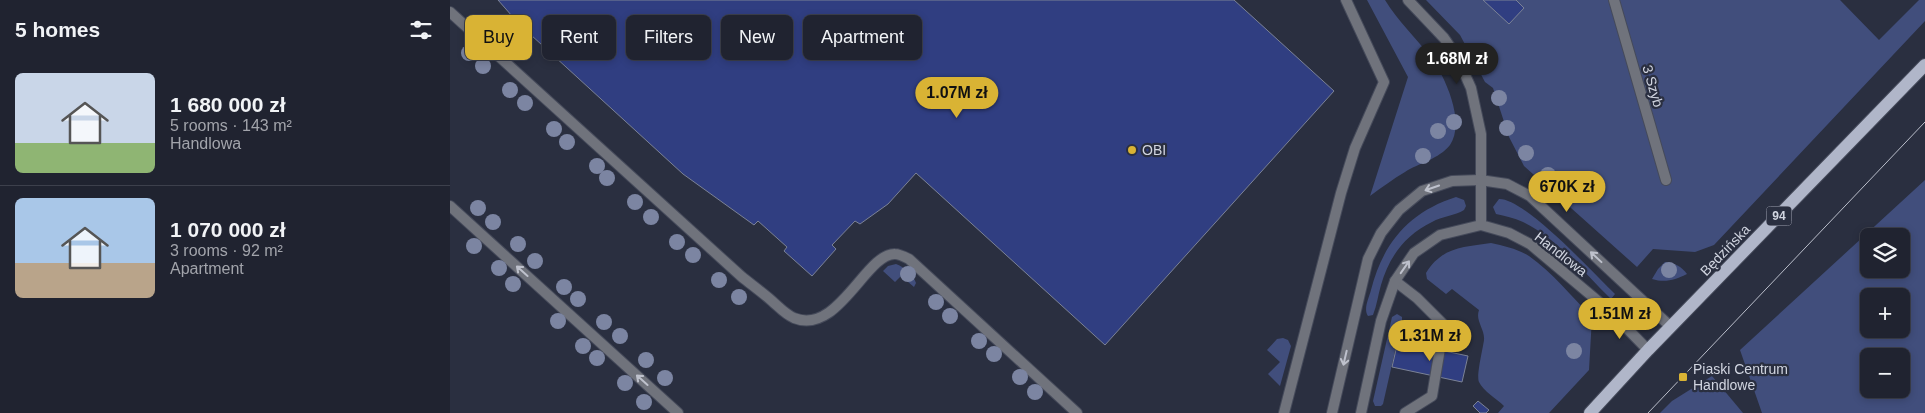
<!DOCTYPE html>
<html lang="en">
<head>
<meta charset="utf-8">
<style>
  :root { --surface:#202330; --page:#2d2f3c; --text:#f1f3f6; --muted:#a2a4ab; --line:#3d404c; --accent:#d9b334 }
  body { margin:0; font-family:Helvetica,sans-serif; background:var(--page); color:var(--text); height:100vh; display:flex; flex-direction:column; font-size:19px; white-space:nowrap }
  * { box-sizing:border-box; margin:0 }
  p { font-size:16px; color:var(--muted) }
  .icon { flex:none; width:28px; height:28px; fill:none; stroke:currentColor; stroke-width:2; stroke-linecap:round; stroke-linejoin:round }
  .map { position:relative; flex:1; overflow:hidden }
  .drawer { display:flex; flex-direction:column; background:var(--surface); width:450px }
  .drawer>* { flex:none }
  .guide { position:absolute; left:15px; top:15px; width:475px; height:45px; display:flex; gap:10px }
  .controls { position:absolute; left:1410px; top:228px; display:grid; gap:10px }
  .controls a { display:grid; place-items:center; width:50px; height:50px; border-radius:8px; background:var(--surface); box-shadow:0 2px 8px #0003,0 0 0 1px var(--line); font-size:25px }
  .price { position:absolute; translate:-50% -42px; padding:0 11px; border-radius:18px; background:var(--accent); color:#111; font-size:16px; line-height:32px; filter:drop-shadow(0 1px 2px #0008) }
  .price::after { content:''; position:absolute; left:50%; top:30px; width:15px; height:11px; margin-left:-8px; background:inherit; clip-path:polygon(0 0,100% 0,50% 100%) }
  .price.on { background:#222; color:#fff }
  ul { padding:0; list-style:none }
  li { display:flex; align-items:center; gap:15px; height:125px; padding:0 15px }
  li+li { border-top:1px solid var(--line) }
  li span { display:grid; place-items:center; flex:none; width:140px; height:100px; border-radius:8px; color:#555 }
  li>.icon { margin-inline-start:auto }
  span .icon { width:60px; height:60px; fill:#fffc; stroke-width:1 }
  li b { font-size:21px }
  h2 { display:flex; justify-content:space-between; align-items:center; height:60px; padding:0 15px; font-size:21px }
  .tag { padding:0 18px; border-radius:8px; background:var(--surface); box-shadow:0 2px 8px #0003,0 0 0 1px var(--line); font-size:18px; line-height:45px }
  .tag.on { background:var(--accent); color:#111 }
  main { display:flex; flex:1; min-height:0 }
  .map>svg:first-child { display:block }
  .green { fill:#414e7c; fill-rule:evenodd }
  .building { fill:#303e81; stroke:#7b8296 }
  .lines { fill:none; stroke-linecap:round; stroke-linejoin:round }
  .service-casing { stroke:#454a5a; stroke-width:12 }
  .minor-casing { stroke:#454a5a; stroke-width:12 }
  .primary-casing { stroke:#454a5a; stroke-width:14 }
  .service { stroke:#70737c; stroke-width:10 }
  .minor { stroke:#70737c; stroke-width:10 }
  .primary { stroke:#b0b6c9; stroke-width:12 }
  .tram { stroke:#babeca; stroke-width:1 }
  .tree { fill:#7c85a2 }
  .oneway { stroke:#bec1cc }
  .poi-dot { fill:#d9b334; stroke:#2a2f40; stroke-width:2 }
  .labels { text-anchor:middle; stroke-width:4.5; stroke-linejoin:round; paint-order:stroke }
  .shield { fill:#2a2f40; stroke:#9fa3b0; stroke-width:1 }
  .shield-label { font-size:12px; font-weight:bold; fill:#d1d5e0 }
  .street-label { font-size:14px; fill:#d1d5e0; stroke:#2a2f40 }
  .poi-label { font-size:14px; fill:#d1d5e0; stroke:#2a2f40; text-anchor:start }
</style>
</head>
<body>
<main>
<section class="drawer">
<h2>5 homes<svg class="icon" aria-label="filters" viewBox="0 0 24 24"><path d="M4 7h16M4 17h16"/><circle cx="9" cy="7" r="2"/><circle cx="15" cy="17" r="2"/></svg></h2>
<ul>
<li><span style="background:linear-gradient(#c9d6e8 70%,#8fb573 0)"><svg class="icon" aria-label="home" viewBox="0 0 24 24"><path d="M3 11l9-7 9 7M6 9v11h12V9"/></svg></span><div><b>1 680 000 zł</b><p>5 rooms · 143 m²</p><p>Handlowa</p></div></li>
<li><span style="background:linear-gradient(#a9c7e8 65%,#b9a48a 0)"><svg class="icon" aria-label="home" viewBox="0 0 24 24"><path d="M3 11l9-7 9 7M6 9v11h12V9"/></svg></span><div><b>1 070 000 zł</b><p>3 rooms · 92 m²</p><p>Apartment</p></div></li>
</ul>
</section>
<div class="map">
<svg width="1475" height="413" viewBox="0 0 1475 413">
  <rect width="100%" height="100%" fill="#2a2f40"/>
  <!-- green -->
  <g class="green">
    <path d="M917,0h18c13,21 30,37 45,56 15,20 36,66 20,89 -11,14 -31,18 -45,27 -12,7 -24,16 -35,24l38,-119z"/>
    <path d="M976,0h414l39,40 40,-40h6v21l-211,224 -19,7 -42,-3 -16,18 -113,-101 -15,-29 -16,-49 -8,-6 -25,-47z"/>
    <path d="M1475,180v233h-163l-22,-63zM1419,236h32v33h-32zM1419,296h32v33h-32zM1419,356h32v33h-32z"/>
    <path d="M1006,197l8,3 2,6 -2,4c-9,6 -22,6 -32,12 -27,13 -43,35 -51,63 -3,10 -4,20 -8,30l-5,1c-5,-7 1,-18 3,-26 12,-47 38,-78 85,-93z"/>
    <path d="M1049,199c26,-1 96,76 116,95l-4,5c-27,-26 -54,-61 -88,-77 -9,-4 -18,-6 -27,-8l-3,-7z"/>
    <path d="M1041,243c13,3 27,6 38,13 23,16 43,41 63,61l-3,53 -40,43h-51l6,-7c-7,-7 -21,-15 -25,-24 -3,-6 4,-34 5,-42 1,-11 -9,-19 -5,-30l-27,-21 -6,5 -19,-15 -1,-6c16,-26 37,-26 65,-30z"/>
    <path d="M1215,262c10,1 16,4 22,12 -12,6 -22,9 -35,5l6,-10z"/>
    <path d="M446,264c8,3 17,10 20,19l-2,4 -13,-11 -6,6 -12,-11 5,-5z"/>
    <path d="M947,314l5,3v3l-19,84 -2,2h-6l-2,-5 19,-84z"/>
    <path d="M833,338l5,2 3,6 -11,40 -12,-12 12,-12 -13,-12 10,-11z"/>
    <path d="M1262,376l31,37h-83l12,-12z"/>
  </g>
  <!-- building -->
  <g class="building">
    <path d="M48,0h736l100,91 -229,254 -189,-172 -28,31 -28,20 -5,-3 -23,24 4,4 -24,27 -28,-25 3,-4 -29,-26 -4,4 -71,-51 -164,-150z"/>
    <path d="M1033,0h33l8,8 -15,16z"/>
    <path d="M948,341l70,15 -6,26 -70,-15z"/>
    <path d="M1028,401l11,9 -3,3h-6l-7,-7z"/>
  </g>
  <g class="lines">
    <defs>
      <g id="service">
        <path d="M0,12l292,265c10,8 21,16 30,24 7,6 13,13 22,17 44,18 72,-65 101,-64 4,0 10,3 14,5l168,154"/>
        <path d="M0,206l228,207"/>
        <path d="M945,281l22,17 27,27 -12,71 -27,17"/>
        <path d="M834,413l57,-220 14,-45 29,-66 -38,-82"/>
        <path d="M882,413l36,-154 13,-26 18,-23 23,-19 30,-10 28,-1"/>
        <path d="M911,413l20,-92 14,-40 19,-28 26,-18 41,-10"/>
      </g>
      <g id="minor">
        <path d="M958,0l36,38 13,19 14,31 10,46v91l28,8 21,11 81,68 37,38"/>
        <path d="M1164,0l52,180"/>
        <path d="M1030,180l27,4 23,12 141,131"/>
      </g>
      <path id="primary" d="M1140,413l58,-63 277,-285"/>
    </defs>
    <!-- service casing -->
    <use href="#service" class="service-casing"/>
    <!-- minor casing -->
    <use href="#minor" class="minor-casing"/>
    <!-- primary casing -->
    <use href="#primary" class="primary-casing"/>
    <!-- service -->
    <use href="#service" class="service"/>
    <!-- minor -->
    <use href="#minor" class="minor"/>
    <!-- primary -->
    <use href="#primary" class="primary"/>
    <!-- tram -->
    <path class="tram" d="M1198,413l277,-291"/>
  </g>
  <!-- trees -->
  <g class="tree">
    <circle cx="19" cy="53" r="8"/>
    <circle cx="33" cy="66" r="8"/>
    <circle cx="60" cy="90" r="8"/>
    <circle cx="1049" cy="98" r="8"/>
    <circle cx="75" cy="103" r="8"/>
    <circle cx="1004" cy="122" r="8"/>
    <circle cx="1057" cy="128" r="8"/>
    <circle cx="104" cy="129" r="8"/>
    <circle cx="988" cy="131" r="8"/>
    <circle cx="117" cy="142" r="8"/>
    <circle cx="1076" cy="153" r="8"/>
    <circle cx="973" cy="156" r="8"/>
    <circle cx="147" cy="166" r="8"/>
    <circle cx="1098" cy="175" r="8"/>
    <circle cx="157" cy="178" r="8"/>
    <circle cx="185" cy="202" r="8"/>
    <circle cx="28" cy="208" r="8"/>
    <circle cx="201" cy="217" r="8"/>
    <circle cx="43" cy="222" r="8"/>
    <circle cx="227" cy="242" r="8"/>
    <circle cx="68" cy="244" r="8"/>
    <circle cx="24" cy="246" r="8"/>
    <circle cx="243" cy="255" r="8"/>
    <circle cx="85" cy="261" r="8"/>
    <circle cx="49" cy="268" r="8"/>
    <circle cx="1219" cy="270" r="8"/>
    <circle cx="458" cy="274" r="8"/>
    <circle cx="269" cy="280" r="8"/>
    <circle cx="63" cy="284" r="8"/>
    <circle cx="114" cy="287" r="8"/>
    <circle cx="289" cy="297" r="8"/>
    <circle cx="128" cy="299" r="8"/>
    <circle cx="486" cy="302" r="8"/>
    <circle cx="500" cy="316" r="8"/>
    <circle cx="108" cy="321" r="8"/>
    <circle cx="154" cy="322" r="8"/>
    <circle cx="170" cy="336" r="8"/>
    <circle cx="529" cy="341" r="8"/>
    <circle cx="133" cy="346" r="8"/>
    <circle cx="1124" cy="351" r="8"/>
    <circle cx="544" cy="354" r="8"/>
    <circle cx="147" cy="358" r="8"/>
    <circle cx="196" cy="360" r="8"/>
    <circle cx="570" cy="377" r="8"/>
    <circle cx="215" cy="378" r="8"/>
    <circle cx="175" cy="383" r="8"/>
    <circle cx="585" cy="392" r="8"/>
    <circle cx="194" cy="402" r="8"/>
  </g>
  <!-- one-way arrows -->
  <defs><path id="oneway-shaft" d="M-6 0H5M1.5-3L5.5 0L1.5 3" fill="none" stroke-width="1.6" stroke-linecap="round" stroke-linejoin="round" transform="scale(1.25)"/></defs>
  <g class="oneway">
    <use href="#oneway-shaft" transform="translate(982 188) rotate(161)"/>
    <use href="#oneway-shaft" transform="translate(1146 257) rotate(-137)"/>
    <use href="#oneway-shaft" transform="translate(955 267) rotate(-55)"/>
    <use href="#oneway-shaft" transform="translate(72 271) rotate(-138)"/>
    <use href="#oneway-shaft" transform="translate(895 358) rotate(103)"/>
    <use href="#oneway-shaft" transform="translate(192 380) rotate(-138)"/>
  </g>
  <!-- markers -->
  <g class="poi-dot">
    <circle cx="682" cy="150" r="5"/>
    <rect x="1228" y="372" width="10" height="10" rx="2.5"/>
  </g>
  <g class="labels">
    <!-- shield labels -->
    <rect class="shield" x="1316.5" y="206.5" width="25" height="19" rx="4"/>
    <g class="shield-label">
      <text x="1329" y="220">94</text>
    </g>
    <!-- street labels -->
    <g class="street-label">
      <text transform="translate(1203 86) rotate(74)" y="5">3 Szyb</text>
      <text transform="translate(1275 250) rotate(-46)" y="5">Będzińska</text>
      <text transform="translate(1111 254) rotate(38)" y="5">Handlowa</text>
    </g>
    <!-- poi labels -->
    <g class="poi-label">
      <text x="692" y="155">OBI</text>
      <text x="1243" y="374">Piaski Centrum<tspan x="1243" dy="16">Handlowe</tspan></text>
    </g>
  </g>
</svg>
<div class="controls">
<a><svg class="icon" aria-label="layers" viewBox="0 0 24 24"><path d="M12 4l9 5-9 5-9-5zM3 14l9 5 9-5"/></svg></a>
<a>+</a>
<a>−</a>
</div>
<b class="price on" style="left:1007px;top:85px">1.68M zł</b>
<b class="price" style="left:507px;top:119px">1.07M zł</b>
<b class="price" style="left:1117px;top:213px">670K zł</b>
<b class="price" style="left:1170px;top:340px">1.51M zł</b>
<b class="price" style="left:980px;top:362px">1.31M zł</b>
<div class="guide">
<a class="tag on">Buy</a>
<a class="tag">Rent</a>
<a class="tag">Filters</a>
<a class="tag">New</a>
<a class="tag">Apartment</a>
</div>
</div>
</main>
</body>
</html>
